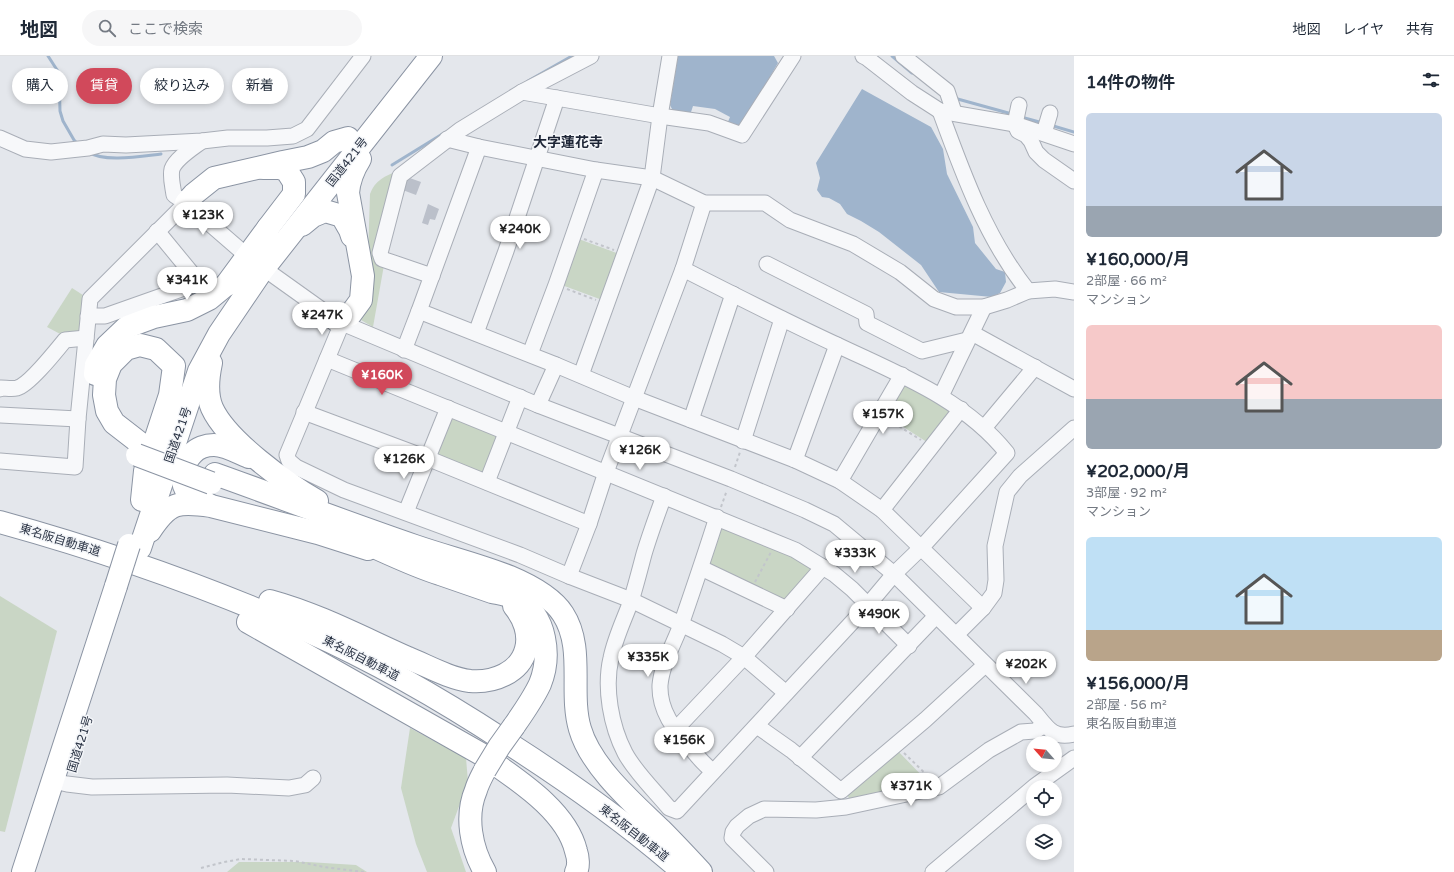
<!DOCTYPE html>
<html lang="ja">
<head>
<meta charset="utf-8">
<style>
  :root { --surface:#fff; --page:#f6f6f7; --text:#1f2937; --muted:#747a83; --line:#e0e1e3; --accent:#d1495b }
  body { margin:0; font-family:"Varela Round","Noto Sans JP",sans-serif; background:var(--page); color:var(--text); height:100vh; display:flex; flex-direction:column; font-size:15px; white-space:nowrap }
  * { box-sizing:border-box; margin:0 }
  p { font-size:13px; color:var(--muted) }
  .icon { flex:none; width:22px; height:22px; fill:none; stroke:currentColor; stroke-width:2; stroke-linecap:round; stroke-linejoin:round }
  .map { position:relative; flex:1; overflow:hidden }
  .side { display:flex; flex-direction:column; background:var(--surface); width:380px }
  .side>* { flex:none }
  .hud { position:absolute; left:12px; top:12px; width:380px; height:36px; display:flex; gap:8px }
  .needle { width:26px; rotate:297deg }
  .buttons { position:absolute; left:1026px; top:680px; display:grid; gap:8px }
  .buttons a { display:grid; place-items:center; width:36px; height:36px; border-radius:50%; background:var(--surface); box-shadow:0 2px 6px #0003; font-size:20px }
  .price { position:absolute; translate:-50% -34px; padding:0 9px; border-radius:14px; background:#fff; color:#222; font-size:13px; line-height:26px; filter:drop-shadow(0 1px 2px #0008) }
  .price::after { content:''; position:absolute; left:50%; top:24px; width:12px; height:9px; margin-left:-6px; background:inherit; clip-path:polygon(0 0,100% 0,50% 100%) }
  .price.active { background:var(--accent); color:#fff }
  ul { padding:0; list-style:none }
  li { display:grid; align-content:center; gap:8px; height:212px; padding:0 12px }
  li span { display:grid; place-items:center; height:124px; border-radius:6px; color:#555 }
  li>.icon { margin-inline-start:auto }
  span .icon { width:72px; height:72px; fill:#fffc; stroke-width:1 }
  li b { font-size:17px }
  h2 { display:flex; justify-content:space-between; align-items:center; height:48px; padding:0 12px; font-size:17px }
  .pill { padding:0 14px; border-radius:18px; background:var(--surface); box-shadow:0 2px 6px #0003; font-size:14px; line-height:36px }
  .pill.active { background:var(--accent); color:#fff }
  header { display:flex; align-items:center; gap:24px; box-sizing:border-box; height:56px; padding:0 20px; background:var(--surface); border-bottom:1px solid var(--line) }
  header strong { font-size:19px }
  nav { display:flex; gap:22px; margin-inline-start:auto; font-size:14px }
  .search { width:280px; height:36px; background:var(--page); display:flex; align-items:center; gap:10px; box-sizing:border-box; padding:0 14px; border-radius:22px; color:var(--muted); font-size:15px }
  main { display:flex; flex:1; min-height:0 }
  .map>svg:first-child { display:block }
  .green { fill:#c9d6c5 }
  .water { fill:#9fb4cc }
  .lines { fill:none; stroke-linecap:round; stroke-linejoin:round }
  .stream { stroke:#9fb4cc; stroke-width:3 }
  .building { fill:#bbc0ca }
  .minor-casing { stroke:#a9aeb7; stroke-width:17 }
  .highway-casing { stroke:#8b94a3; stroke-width:24 }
  .path { stroke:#c2c5cb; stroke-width:2; stroke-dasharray:3 3; stroke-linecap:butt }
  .minor { stroke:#f7f8fa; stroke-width:15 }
  .highway { stroke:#fff; stroke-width:22 }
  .highway-bridge-casing { stroke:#8b94a3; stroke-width:24; stroke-linecap:butt }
  .highway-bridge { stroke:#fff; stroke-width:22 }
  .labels { text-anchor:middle; stroke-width:3; stroke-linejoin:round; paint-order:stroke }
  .street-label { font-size:12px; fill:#2b3445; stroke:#f4f6f9 }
  .quarter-label { font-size:14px; font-weight:bold; fill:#1d2536; stroke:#f4f6f9 }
</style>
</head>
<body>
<header>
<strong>地図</strong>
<div class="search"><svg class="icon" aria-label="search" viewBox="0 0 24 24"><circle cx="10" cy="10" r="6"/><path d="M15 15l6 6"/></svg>ここで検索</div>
<nav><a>地図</a><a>レイヤ</a><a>共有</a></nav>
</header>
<main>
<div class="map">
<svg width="1074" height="816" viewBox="0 0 1074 816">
  <rect width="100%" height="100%" fill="#e4e7ec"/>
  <!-- green -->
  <g class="green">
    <path d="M398,115l-14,94 -11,62 -12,-7 9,-21 -2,-43 2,-62c5,-14 15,-18 28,-23z"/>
    <path d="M576,182l46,17 -17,46 -46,-17z"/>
    <path d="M72,232l14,9 -3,38 -19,1 -17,-9z"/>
    <path d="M902,324l53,32 -25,32 -47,-30z"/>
    <path d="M451,357l52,21 -17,45 -53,-21z"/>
    <path d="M720,467l97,45 -32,35 -79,-38z"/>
    <path d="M0,540l57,35 -52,201 -5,-1z"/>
    <path d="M410,672l56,30 2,24 -17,46 15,44h-39l-11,-28 -15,-56z"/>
    <path d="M895,692l36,37 -81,18 -3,-11z"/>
    <path d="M239,806h69l48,3 11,7h-140z"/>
  </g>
  <!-- water -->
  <g class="water">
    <path d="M678,0h96l4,7 -36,62 -5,3 -10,-4 3,-7 -15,-8 -22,-3 -3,9 -17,-4 -3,-6z"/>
    <path d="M862,33l69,38 12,22 4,25 26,53 2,16 21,26 9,3 1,10 -6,11 -8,4 -53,-5 -18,-27 -42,-33 -18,-11 -14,-7 -7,-10 -11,-6 -7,-1 -5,-7 3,-12 -4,-15z"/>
  </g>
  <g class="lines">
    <!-- stream -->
    <g class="stream">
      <path d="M48,0l11,17 1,38 3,10 11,19 4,4"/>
      <path d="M892,0l20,17"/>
      <path d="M528,25l44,-25"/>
      <path d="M954,42l58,16"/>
      <path d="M1021,61l22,6"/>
      <path d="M1050,69l24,7"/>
      <path d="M89,96c14,11 54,4 72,2"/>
      <path d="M392,109l52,-32"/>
    </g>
  </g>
  <!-- building -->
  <g class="building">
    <path d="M404,120l17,6 -5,13 -16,-6z"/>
    <path d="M428,148l11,5 -4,11 -5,-1 -2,6 -6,-2z"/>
  </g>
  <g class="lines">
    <defs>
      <g id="minor">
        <path d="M863,0l4,2 45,35 28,18 75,13 59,20"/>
        <path d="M903,0l44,35 7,21"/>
        <path d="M522,36l138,24 49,7 33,12 51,-79"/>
        <path d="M1019,49l-4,19 3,7 8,4 5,6 5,11 8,8 30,21"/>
        <path d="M940,55c23,63 46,127 88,180"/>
        <path d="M1044,77l6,-20"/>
        <path d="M0,82l25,11 26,3 37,-4 15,-4 23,1 76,-4 26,-3h39l26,-2 14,-7 56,-73"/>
        <path d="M447,83l32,8 117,23 56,8 52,25h61l25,17 63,24 47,28 34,27 22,8h28l23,-7 21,-9 27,-2 19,3"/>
        <path d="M202,85c-9,7 -26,17 -30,28 -2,8 1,18 2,26l12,8 53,46"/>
        <path d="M479,91l-60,164 137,54 78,33 161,62 45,21 42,29 101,98"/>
        <path d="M767,208l99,50 1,9 55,28 45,-11"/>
        <path d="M273,219l63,45 6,3 196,82 193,74 74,31 29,14 60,50 142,140c12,15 18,25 38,20"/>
        <path d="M432,220l-50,-17 -2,-6 20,-77 60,-46 62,-38 69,-36"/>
        <path d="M88,260h17l85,-30 3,-5 1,-5 -37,-45"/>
        <path d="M342,267l-55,132 2,6 7,6 48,23 176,65 49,21 62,24 91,44 22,13 42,36"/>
        <path d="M476,277l30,-82 51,-153"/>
        <path d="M972,277l102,56"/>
        <path d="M404,294l15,-39"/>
        <path d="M530,298l26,-69 40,-115"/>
        <path d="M327,303l468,191 39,24 18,15 57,57"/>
        <path d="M581,319l71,-197 8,-62 10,-60"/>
        <path d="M0,333l1,-1c5,0 11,1 16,0 12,-3 39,-37 48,-48l21,-2"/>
        <path d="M941,340l43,-89"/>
        <path d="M538,349l18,-40"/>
        <path d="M304,356l123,46 162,66"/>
        <path d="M0,359l78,4"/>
        <path d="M691,364l42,-126"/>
        <path d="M984,372l51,-61"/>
        <path d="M743,385l39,-122"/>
        <path d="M795,404l42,-115"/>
        <path d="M0,405l75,6 3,-48 12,-120 96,-96"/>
        <path d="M840,425l62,-106"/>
        <path d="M487,426l33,-85"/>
        <path d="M664,440c-7,19 -14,38 -20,58 -4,15 -8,31 -13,47 -7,19 -16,37 -20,57 -7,30 0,68 14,95 10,19 30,38 44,55l8,3 191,-206 26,-31 28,-27 85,-94c-43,-54 -109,-79 -170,-108 -52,-24 -103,-50 -154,-76"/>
        <path d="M882,454l79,-101"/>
        <path d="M406,456l42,-104"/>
        <path d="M701,512l86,41"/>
        <path d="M569,520l20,-52 17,-52 77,-203 21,-66"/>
        <path d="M956,579l27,-27 11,-15 2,-13 -1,-34 12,-54 13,-16 54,-48"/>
        <path d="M757,670l34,24 50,41 84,-71 60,-55"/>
        <path d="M675,674l69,-73 79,-90"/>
        <path d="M800,702l136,-142"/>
        <path d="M713,715c-9,-6 -16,-15 -23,-24 -16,-18 -31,-36 -30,-62 2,-22 15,-43 22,-63 12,-35 24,-70 35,-105"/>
        <path d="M53,725l14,3 25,3 135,-2 62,3 16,-3 8,-7"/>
        <path d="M766,816l-34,-34 1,-6 4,-6 12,-10 15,-7 52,1 30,-3 93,-20 50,-37 32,-18 14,-1 10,-6"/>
        <path d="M933,816l102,-86 39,-28"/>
      </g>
      <g id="highway">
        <path d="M263,112h17l7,3 7,11v12l-26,34 -3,17"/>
        <path d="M186,147l8,-9 20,-16 69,-16 25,-5 15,-6 11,-9 14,-4"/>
        <path d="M302,169l11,-9 12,-5 17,5 8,14 2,6"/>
        <path d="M226,229l42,-57"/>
        <path d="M336,264l14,-5 11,-15 2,-24 -15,-83c1,-13 5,-23 12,-34"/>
        <path d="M211,307c-3,14 -5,31 1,45 15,33 74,75 105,93"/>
        <path d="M95,318l1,-9 11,-19 20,-19 27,-10 33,-7 22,-11 17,-14 12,-5"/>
        <path d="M215,418c67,24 133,49 200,72 32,11 65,19 95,31 19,8 42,20 53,37 22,34 6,78 17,115 11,38 53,74 81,101 14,14 27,28 40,42"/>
        <path d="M142,444l3,-29 25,-76 4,-29 -18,-17 -16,-4 -14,4 -15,15 -6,15 -1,16 3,16 7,12 31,24"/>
        <path d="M208,448c-7,-3 -15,-7 -21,-13 -8,-10 -3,-29 5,-37 5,-6 14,-9 22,-9 11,0 25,8 35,12"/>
        <path d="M0,466c105,29 208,65 307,109 70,31 137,70 201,112 61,39 120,81 175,129"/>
        <path d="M150,475c19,-29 28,-30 61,-25l107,27 50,16"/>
        <path d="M356,483c28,12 55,26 84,35 17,6 35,12 52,18 9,2 18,3 26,8 29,16 33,57 22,84 -7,15 -17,29 -26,42"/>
        <path d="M140,492l59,-177 20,-37 42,-62 170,-216"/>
        <path d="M270,545c48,13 93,37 138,57 20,8 40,20 62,23 23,2 50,-8 56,-32 4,-15 -2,-31 -12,-43"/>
        <path d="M248,566l233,132c33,24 85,55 95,97 2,6 3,15 0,21"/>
        <path d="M485,714c-3,6 -7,13 -9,20 -11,26 -5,58 9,82"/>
        <path d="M23,816l93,-286"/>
      </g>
    </defs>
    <!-- minor casing -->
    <use href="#minor" class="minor-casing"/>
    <!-- highway casing -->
    <use href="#highway" class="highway-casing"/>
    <!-- path -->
    <g class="path">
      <path d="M584,183l30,11"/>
      <path d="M567,233l29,11"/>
      <path d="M889,364l32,20"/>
      <path d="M735,411l5,-15"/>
      <path d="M721,451l6,-17"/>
      <path d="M755,526l16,-30"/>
      <path d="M904,697l25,24"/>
      <path d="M201,812l23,-6 17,-3 54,2 29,6 40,5"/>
    </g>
    <!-- minor -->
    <use href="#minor" class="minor"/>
    <!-- highway -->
    <use href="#highway" class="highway"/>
    <defs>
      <g id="highway-bridge">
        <path d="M137,399l74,28"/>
        <path d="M116,530l13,-41"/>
        <path d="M485,714l14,-23 15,-21"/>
      </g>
    </defs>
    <!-- highway-bridge casing -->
    <use href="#highway-bridge" class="highway-bridge-casing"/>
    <!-- highway-bridge -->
    <use href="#highway-bridge" class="highway-bridge"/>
  </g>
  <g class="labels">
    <!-- street labels -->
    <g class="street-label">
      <text transform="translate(347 106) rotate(-52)" y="4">国道421号</text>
      <text transform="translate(178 379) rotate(-71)" y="4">国道421号</text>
      <text transform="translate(60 484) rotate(17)" y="4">東名阪自動車道</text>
      <text transform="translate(361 602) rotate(27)" y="4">東名阪自動車道</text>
      <text transform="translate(80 688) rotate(-73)" y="4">国道421号</text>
      <text transform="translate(634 777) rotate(38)" y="4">東名阪自動車道</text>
    </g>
    <!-- quarter labels -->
    <g class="quarter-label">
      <text x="568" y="91">大字蓮花寺</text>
    </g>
  </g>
</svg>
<div class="buttons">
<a><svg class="needle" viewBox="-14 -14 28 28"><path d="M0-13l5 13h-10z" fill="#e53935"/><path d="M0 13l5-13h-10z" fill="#747a83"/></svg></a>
<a><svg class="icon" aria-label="locate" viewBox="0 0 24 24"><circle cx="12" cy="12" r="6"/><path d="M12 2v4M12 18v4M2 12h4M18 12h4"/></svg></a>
<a><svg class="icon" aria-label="layers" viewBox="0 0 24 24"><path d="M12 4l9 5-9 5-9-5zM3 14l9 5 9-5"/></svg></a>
</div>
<b class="price" style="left:203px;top:180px">¥123K</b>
<b class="price" style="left:520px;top:194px">¥240K</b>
<b class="price" style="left:187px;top:245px">¥341K</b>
<b class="price" style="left:322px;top:280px">¥247K</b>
<b class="price active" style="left:382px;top:340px">¥160K</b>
<b class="price" style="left:883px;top:379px">¥157K</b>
<b class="price" style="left:640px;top:415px">¥126K</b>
<b class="price" style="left:404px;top:424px">¥126K</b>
<b class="price" style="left:855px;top:518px">¥333K</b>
<b class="price" style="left:879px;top:579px">¥490K</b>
<b class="price" style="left:648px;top:622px">¥335K</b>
<b class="price" style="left:1026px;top:629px">¥202K</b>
<b class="price" style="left:684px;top:705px">¥156K</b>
<b class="price" style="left:911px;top:751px">¥371K</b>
<div class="hud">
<a class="pill">購入</a>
<a class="pill active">賃貸</a>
<a class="pill">絞り込み</a>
<a class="pill">新着</a>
</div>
</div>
<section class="side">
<h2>14件の物件<svg class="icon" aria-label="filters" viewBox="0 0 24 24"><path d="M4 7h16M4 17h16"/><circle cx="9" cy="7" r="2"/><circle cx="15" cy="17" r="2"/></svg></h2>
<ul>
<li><span style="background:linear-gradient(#c9d6e8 75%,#9aa5b1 0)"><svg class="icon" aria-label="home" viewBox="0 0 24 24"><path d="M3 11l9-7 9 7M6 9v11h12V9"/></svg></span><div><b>¥160,000/月</b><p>2部屋 · 66 m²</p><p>マンション</p></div></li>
<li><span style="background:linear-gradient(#f6c9c9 60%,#9aa5b1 0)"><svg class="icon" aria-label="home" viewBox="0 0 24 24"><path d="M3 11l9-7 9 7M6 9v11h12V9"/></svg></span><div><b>¥202,000/月</b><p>3部屋 · 92 m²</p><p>マンション</p></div></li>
<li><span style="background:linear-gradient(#bfe0f5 75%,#b9a48a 0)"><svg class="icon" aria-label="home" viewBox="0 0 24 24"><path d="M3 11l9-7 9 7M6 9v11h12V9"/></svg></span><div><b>¥156,000/月</b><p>2部屋 · 56 m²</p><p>東名阪自動車道</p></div></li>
</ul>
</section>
</main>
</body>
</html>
